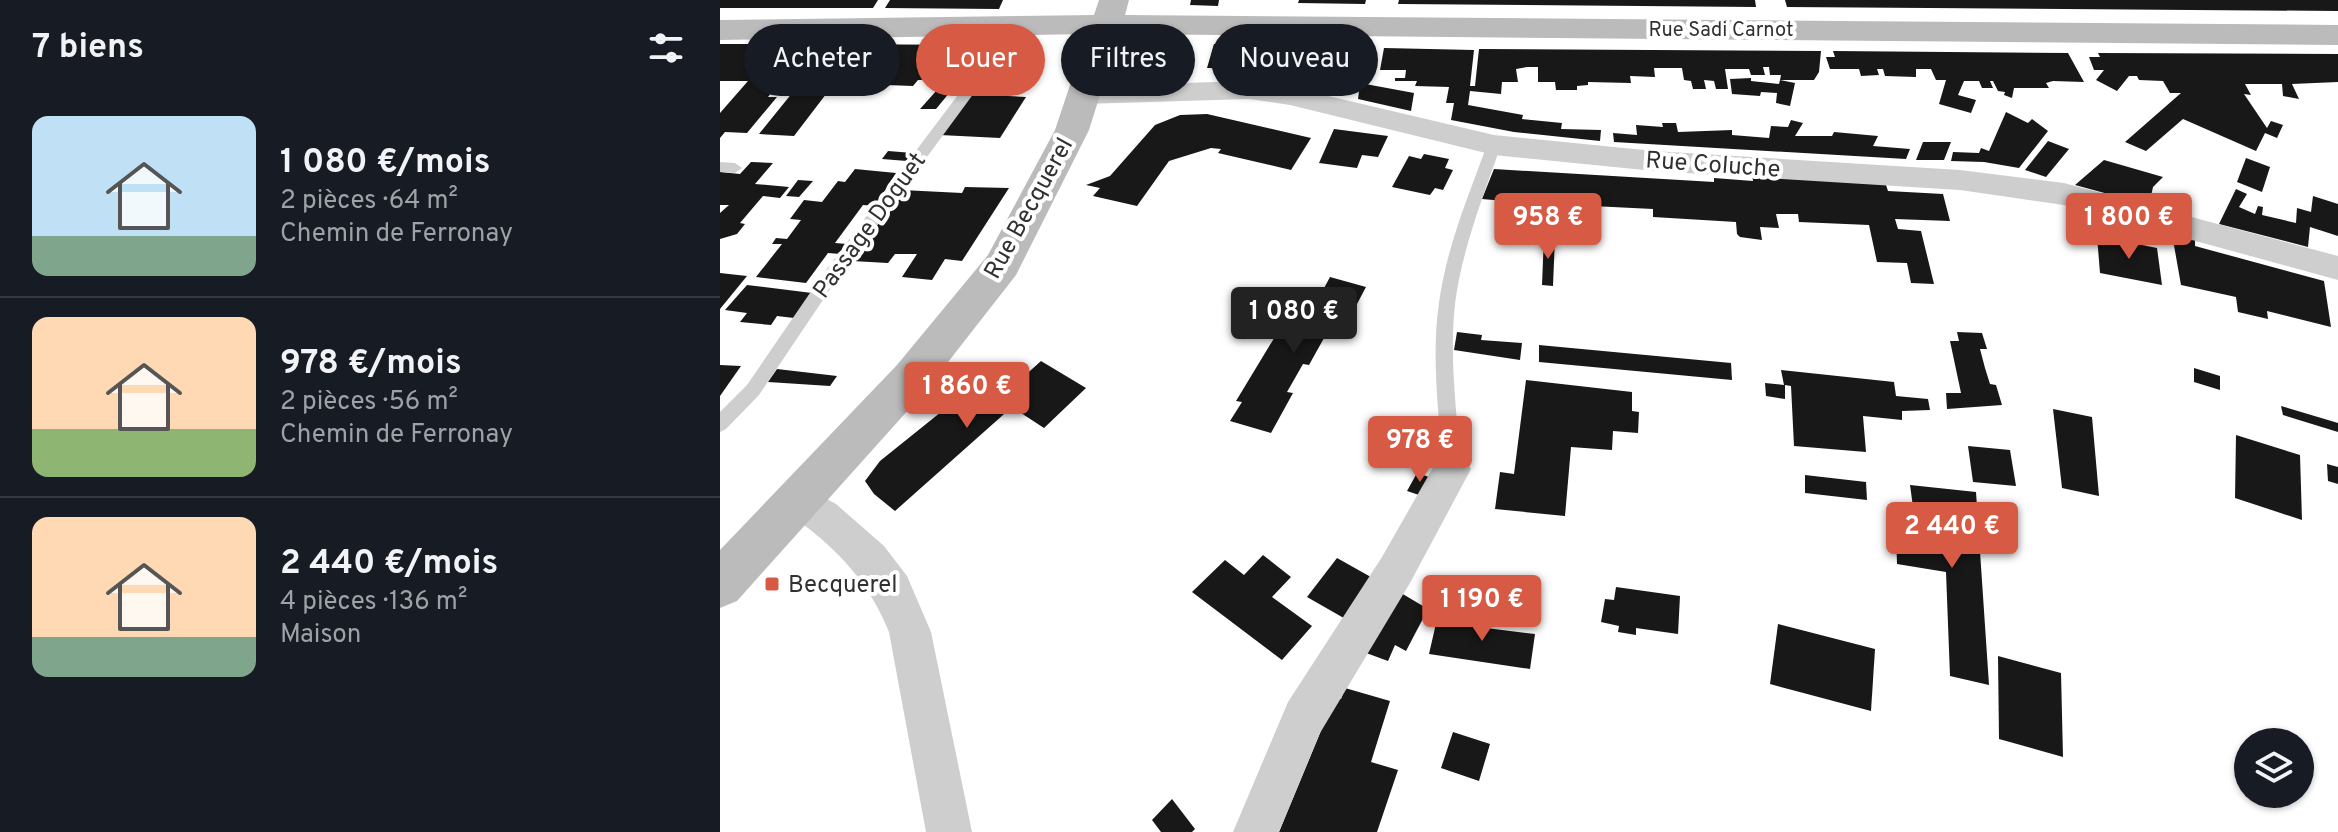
<!DOCTYPE html>
<html lang="fr">
<head>
<meta charset="utf-8">
<style>
  :root { --surface:#171b24; --page:#242831; --text:#f1f3f6; --muted:#9ea1a6; --line:#363941; --accent:#d75b44 }
  body { margin:0; font-family:Overpass,sans-serif; background:var(--page); color:var(--text); height:100vh; display:flex; flex-direction:column; font-size:30px; white-space:nowrap }
  * { box-sizing:border-box; margin:0 }
  p { font-size:26px; color:var(--muted) }
  .icon { flex:none; width:44px; height:44px; fill:none; stroke:currentColor; stroke-width:2; stroke-linecap:round; stroke-linejoin:round }
  .map { position:relative; flex:1; overflow:hidden }
  .details { display:flex; flex-direction:column; background:var(--surface); width:720px }
  .details>* { flex:none }
  .banner { position:absolute; left:24px; top:24px; width:760px; height:72px; display:flex; gap:16px }
  .controls { position:absolute; left:1514px; top:728px; display:grid; gap:16px }
  .controls a { display:grid; place-items:center; width:80px; height:80px; border-radius:50%; background:var(--surface); box-shadow:0 2px 6px #0004; font-size:40px }
  .price { position:absolute; translate:-50% -68px; padding:0 18px; border-radius:8px; background:var(--accent); color:#fff; font-size:26px; line-height:52px; filter:drop-shadow(0 2px 4px #0008) }
  .price::after { content:''; position:absolute; left:50%; top:48px; width:24px; height:18px; margin-left:-12px; background:inherit; clip-path:polygon(0 0,100% 0,50% 100%) }
  .price.on { background:#222; color:#fff }
  ul { padding:0; list-style:none }
  li { display:flex; align-items:center; gap:24px; height:200px; padding:0 32px }
  li+li { border-top:2px solid var(--line) }
  li span { display:grid; place-items:center; flex:none; width:224px; height:160px; border-radius:16px; color:#555 }
  li>.icon { margin-inline-start:auto }
  span .icon { width:96px; height:96px; fill:#fffc; stroke-width:1 }
  li b { font-size:34px }
  h2 { display:flex; justify-content:space-between; align-items:center; height:96px; padding:0 32px; font-size:34px }
  .chip { padding:0 28px; border-radius:36px; background:var(--surface); box-shadow:0 2px 6px #0004; font-size:28px; line-height:72px }
  .chip.on { background:var(--accent); color:#fff }
  main { display:flex; flex:1; min-height:0 }
  .map>svg:first-child { display:block }
  .building { fill:#181818 }
  .lines { fill:none; stroke-linecap:round; stroke-linejoin:round }
  .lane { fill:#cecece; fill-rule:evenodd }
  .street { fill:#cecece; fill-rule:evenodd }
  .secondary { fill:#bbb; fill-rule:evenodd }
  .poi-dot { fill:#d75b44; stroke:#fff; stroke-width:3 }
  .labels { text-anchor:middle; stroke-width:8; stroke-linejoin:round; paint-order:stroke }
  .far-street-label { font-size:20px; fill:#313131; stroke:#fff }
  .street-label { font-size:24px; fill:#313131; stroke:#fff }
  .poi-label { font-size:24px; fill:#313131; stroke:#fff; text-anchor:start }
</style>
</head>
<body>
<main>
<section class="details">
<h2>7 biens<svg class="icon" aria-label="filters" viewBox="0 0 24 24"><path d="M4 7h16M4 17h16"/><circle cx="9" cy="7" r="2"/><circle cx="15" cy="17" r="2"/></svg></h2>
<ul>
<li><span style="background:linear-gradient(#bfe0f5 75%,#7fa58c 0)"><svg class="icon" aria-label="home" viewBox="0 0 24 24"><path d="M3 11l9-7 9 7M6 9v11h12V9"/></svg></span><div><b>1 080 €/mois</b><p>2 pièces · 64 m²</p><p>Chemin de Ferronay</p></div></li>
<li><span style="background:linear-gradient(#ffd9b3 70%,#8fb573 0)"><svg class="icon" aria-label="home" viewBox="0 0 24 24"><path d="M3 11l9-7 9 7M6 9v11h12V9"/></svg></span><div><b>978 €/mois</b><p>2 pièces · 56 m²</p><p>Chemin de Ferronay</p></div></li>
<li><span style="background:linear-gradient(#ffd9b3 75%,#7fa58c 0)"><svg class="icon" aria-label="home" viewBox="0 0 24 24"><path d="M3 11l9-7 9 7M6 9v11h12V9"/></svg></span><div><b>2 440 €/mois</b><p>4 pièces · 136 m²</p><p>Maison</p></div></li>
</ul>
</section>
<div class="map">
<svg width="1618" height="832" viewBox="0 0 1618 832">
  <rect width="100%" height="100%" fill="#fff"/>
  <!-- building -->
  <g class="building">
    <path d="M0,0h158l-5,8h-153z"/>
    <path d="M170,0h113l-4,9 -114,-1z"/>
    <path d="M471,0h28l-1,6 -28,-1z"/>
    <path d="M579,0h67l-1,4 -67,-1z"/>
    <path d="M679,0h356l1,7 -358,-3z"/>
    <path d="M1065,0h553v11l-551,-4z"/>
    <path d="M0,44h80l-5,6h13l4,-6 177,1 -18,28 -33,-1 -4,8h-16l-5,6 -27,-1 2,-3h-19l-3,4 -33,-1 -39,51 -35,-2 38,-47h15l8,-9h-16l7,-10h-5l-5,8 -15,-3 -18,24h9l-30,36 -22,-1 -5,6v-25l28,-32h-28z"/>
    <path d="M494,44l44,1 -1,5 29,2h46l-4,19 -121,-3z"/>
    <path d="M613,47h34l-1,8 -34,-1z"/>
    <path d="M664,48l90,2 -4,36h5l4,-37 342,2 -2,21 -5,8h-34l1,-5h-11l-1,-8h-6l2,8h-14l-2,-6h-24l3,20h-12l-2,-8 -10,-1 2,9h-13l-2,-8 -7,-1 -2,-12h-28l1,9 -25,-1 1,7 -43,-1v3l-11,1v4h-21l-1,-8h-17v-15h-11l-11,2 2,13h-16l-1,12 -31,-3 -2,14 55,10 -1,4 40,4 -1,6 40,1 -1,11 -86,-9 -63,-12 3,-17h-8l3,-16 -34,-1 2,-5h-22v-3h10l1,-8h-26z"/>
    <path d="M1113,51l235,2 16,29 -31,-1 -7,2 3,5h-35l-2,10 -8,-3 1,-3 -7,-1 -5,-10h-3l3,7h-11l-3,-7h-15l-6,14 18,5 -5,13 -32,-9 7,-24h-10l-5,-11h-15v8l-31,-1 -2,-7h-6l2,6 -18,1 -2,-7h-29l-4,-12h9z"/>
    <path d="M1378,53l240,1v28l-46,2 7,15 -16,-3 -1,-12h-37l6,11 -7,-1 23,34 4,-7 12,4 -6,13 -12,-5 -9,18 -73,-32 -37,32 -21,-9 56,-49h-11l-7,-12 -24,-1 -2,-4h-8l-12,15 -21,-11 8,-10h-10l-5,-13h11z"/>
    <path d="M1031,78v3l28,3 1,-4 15,3 -5,23 -14,-3 1,-10 -16,-1 -1,4 -28,-2 -2,-15z"/>
    <path d="M640,83l54,10 -3,18 -53,-12z"/>
    <path d="M217,90l13,2 -14,17h-16z"/>
    <path d="M249,94l57,3 -26,41 -60,-3z"/>
    <path d="M1286,112l22,11 4,-4 16,12 -29,37 -35,-6 -33,-1 2,-9 26,1 2,-5 8,3z"/>
    <path d="M487,114l104,24 -20,32 -73,-17 3,-4 -10,-1 -42,13 -32,45 -44,-10 7,-8 -14,-3 24,-9 45,-51 25,-10z"/>
    <path d="M1071,120l12,3 -8,13h37l2,-4 44,4 -5,10 37,3 -4,10 -292,-17 -1,-9 24,2 -1,-10 27,2 -1,-4h14l2,9 54,-2v5l37,3 2,-12 17,1z"/>
    <path d="M614,129l54,7 -10,21 -16,-2 -5,13 -38,-5z"/>
    <path d="M1328,141l21,8 -23,28 -21,-7z"/>
    <path d="M1203,142h28l-7,18h-28z"/>
    <path d="M168,151l25,2 -6,8 -25,-2z"/>
    <path d="M704,154l25,5 -4,9 8,2 -10,20 -8,-2 -5,7 -38,-8 17,-31 12,3z"/>
    <path d="M1526,158l24,9 -8,25 -25,-10z"/>
    <path d="M1384,160l59,17 -10,10 -4,18 -74,-20z"/>
    <path d="M31,162l22,1 -18,21 34,3 -9,11 -17,-2 -23,27 5,1 -8,10 -17,5v-26l9,-8h-9v-33l20,2z"/>
    <path d="M135,169l41,4 -21,33 -12,-1 -28,38 12,1 -7,10 -12,-1 -22,30 -50,-6 26,-33h-10l4,-6 11,1 14,-19 -11,-1 14,-19 18,2 16,-21 7,1z"/>
    <path d="M774,169l220,13v-4l39,3 -1,-7 133,8 3,9 55,3 7,27 -55,-2 3,10 23,2 13,53 -23,-1 -4,-20 -30,-1 -8,-37 -70,-3 -1,-8h-22l3,14 -19,-1 2,13 -22,-3 -3,-3 -1,-12 -83,-5v-8l-61,-3 -1,11 -77,-1 2,-14 -34,-3z"/>
    <path d="M78,180l15,1 -14,16 -13,-1z"/>
    <path d="M245,187l44,1 -47,73 -17,-2 -13,21 -30,-3 15,-23h-22l-7,9 -36,-2 50,-71 60,3z"/>
    <path d="M1516,189l11,5 -8,13 16,7 3,-8 5,1 -1,8 34,8 1,-15 14,4 2,-16 25,8v32l-28,-9 -2,20 -89,-23z"/>
    <path d="M1452,234l23,6v6l129,35 7,46 -64,-16 1,8 -30,-7 -2,-15 -55,-12z"/>
    <path d="M824,236l11,1 -2,49 -11,-1z"/>
    <path d="M1377,236l60,12 5,37 -62,-12z"/>
    <path d="M0,273l27,3 -27,33z"/>
    <path d="M610,277l36,10 -17,32 -5,-1 -6,13 -9,-2 -20,36 -6,-1 -16,28 6,1 -22,40 -41,-12 12,-19 -6,-1 40,-66h7l9,-16 7,2 18,-30 5,1z"/>
    <path d="M27,285l65,8 -18,25 -17,-2 -6,9 -31,-3 7,-9 -22,-3z"/>
    <path d="M737,332l25,3 -1,5 41,3 -2,17 -66,-10z"/>
    <path d="M1237,332l25,1 5,16h-7l5,19 5,16 6,1 6,20 -55,4 -1,-16h15l-11,-52h9z"/>
    <path d="M819,345l192,18 1,17 -193,-18z"/>
    <path d="M321,361l45,27 -42,40 -32,-21 -117,104 -21,-17 -9,-13 15,-20 61,-49 33,-32 27,17z"/>
    <path d="M0,365l21,1 -21,30z"/>
    <path d="M1474,368l26,8v14l-26,-8z"/>
    <path d="M57,369l60,7 -7,10 -62,-4z"/>
    <path d="M1061,370l113,12 2,14 32,3 2,11 -28,1v9l-39,-4 3,36 -72,-6 -3,-60 -6,-1v14l-19,-3 -1,-13 19,2z"/>
    <path d="M806,380l106,12v19l7,1 -1,21 -25,-2 -1,19 -41,-3 -6,69 -70,-7 5,-37 14,2z"/>
    <path d="M1561,406l57,17v9l-55,-17z"/>
    <path d="M1333,409l39,8 7,79 -37,-8z"/>
    <path d="M1516,435l64,20 2,65 -67,-22z"/>
    <path d="M1248,446l42,4 6,36 -43,-4z"/>
    <path d="M1607,464l11,3v17l-10,-3z"/>
    <path d="M697,473l15,5 -10,18 -15,-5z"/>
    <path d="M1085,475l61,7 1,18 -62,-7z"/>
    <path d="M1190,485l66,7 13,193 -39,-9 -4,-104 -49,-8 -1,-31 21,3z"/>
    <path d="M543,555l28,22 -19,20 40,29 -30,34 -90,-68 33,-32 19,15z"/>
    <path d="M617,558l41,23 -29,40 -42,-24z"/>
    <path d="M896,587l64,9 -2,38 -42,-6v7l-18,-3 1,-6 -18,-4 4,-23 9,1z"/>
    <path d="M676,590l32,19 -22,42 -11,-6 -7,16 -30,-11z"/>
    <path d="M740,615l27,5 -1,8 49,6 -5,35 -101,-15 8,-35 21,3z"/>
    <path d="M1058,624l97,25 -4,62 -101,-27z"/>
    <path d="M1278,656l63,17 2,84 -64,-18z"/>
    <path d="M625,688l45,13 -19,61 27,8 -21,62h-98l56,-135 6,2z"/>
    <path d="M733,732l37,12 -11,37 -38,-13z"/>
    <path d="M452,799l23,30 -3,3h-31l-9,-12z"/>
  </g>
  <g class="lines">
    <!-- lane -->
    <g class="lane">
      <path d="M298,21l6,4 -189,257 -76,113 -33,34 -6,3v-20l27,-27 76,-111 190,-252z"/>
      <path d="M774,140l7,5c-18,52 -39,104 -46,159 -6,55 2,110 6,165l-2,6 -7,2 -7,-2 -2,-6c-4,-55 -12,-111 -4,-166 7,-54 29,-106 48,-158z"/>
      <path d="M0,162l15,1 7,5 -7,5 -15,-1z"/>
    </g>
    <!-- street -->
    <g class="street">
      <path d="M529,81l41,6 204,48 160,16 306,19 104,13 274,73v24l-274,-75 -104,-15 -306,-19 -160,-16 -204,-50 -41,-6 -166,5 -10,-3 -4,-6 4,-6 10,-3z"/>
      <path d="M732,453l13,4 6,12 -61,114 -90,150 -41,99h-46l55,-130 94,-145 57,-100z"/>
      <path d="M76,482l40,22 48,42 23,30 24,56 41,200h-46l-37,-200c-17,-43 -44,-75 -81,-104 -13,-10 -24,-14 -31,-29l6,-12z"/>
    </g>
    <!-- secondary -->
    <path class="secondary" d="M379,0h30l-4,15 1213,10v20l-1219,-11 -30,96 -73,145 -89,114 -190,212 -17,7v-58l177,-185 91,-110 67,-125 32,-96 -367,6v-20l374,-5z"/>
  </g>
  <!-- markers -->
  <rect class="poi-dot" x="44" y="576" width="16" height="16" rx="4"/>
  <g class="labels">
    <!-- far-street labels -->
    <g class="far-street-label">
      <text x="1001" y="36">Rue Sadi Carnot</text>
    </g>
    <!-- street labels -->
    <g class="street-label">
      <text transform="translate(993 164) rotate(4)" y="8">Rue Coluche</text>
      <text transform="translate(308 208) rotate(-61)" y="8">Rue Becquerel</text>
      <text transform="translate(149 225) rotate(-54)" y="8">Passage Doguet</text>
    </g>
    <!-- poi labels -->
    <g class="poi-label">
      <text x="68" y="592">Becquerel</text>
    </g>
  </g>
</svg>
<div class="controls">
<a><svg class="icon" aria-label="layers" viewBox="0 0 24 24"><path d="M12 4l9 5-9 5-9-5zM3 14l9 5 9-5"/></svg></a>
</div>
<b class="price" style="left:828px;top:261px">958 €</b>
<b class="price" style="left:1409px;top:261px">1 800 €</b>
<b class="price on" style="left:574px;top:355px">1 080 €</b>
<b class="price" style="left:247px;top:430px">1 860 €</b>
<b class="price" style="left:700px;top:484px">978 €</b>
<b class="price" style="left:1232px;top:570px">2 440 €</b>
<b class="price" style="left:762px;top:643px">1 190 €</b>
<div class="banner">
<a class="chip">Acheter</a>
<a class="chip on">Louer</a>
<a class="chip">Filtres</a>
<a class="chip">Nouveau</a>
</div>
</div>
</main>
</body>
</html>
